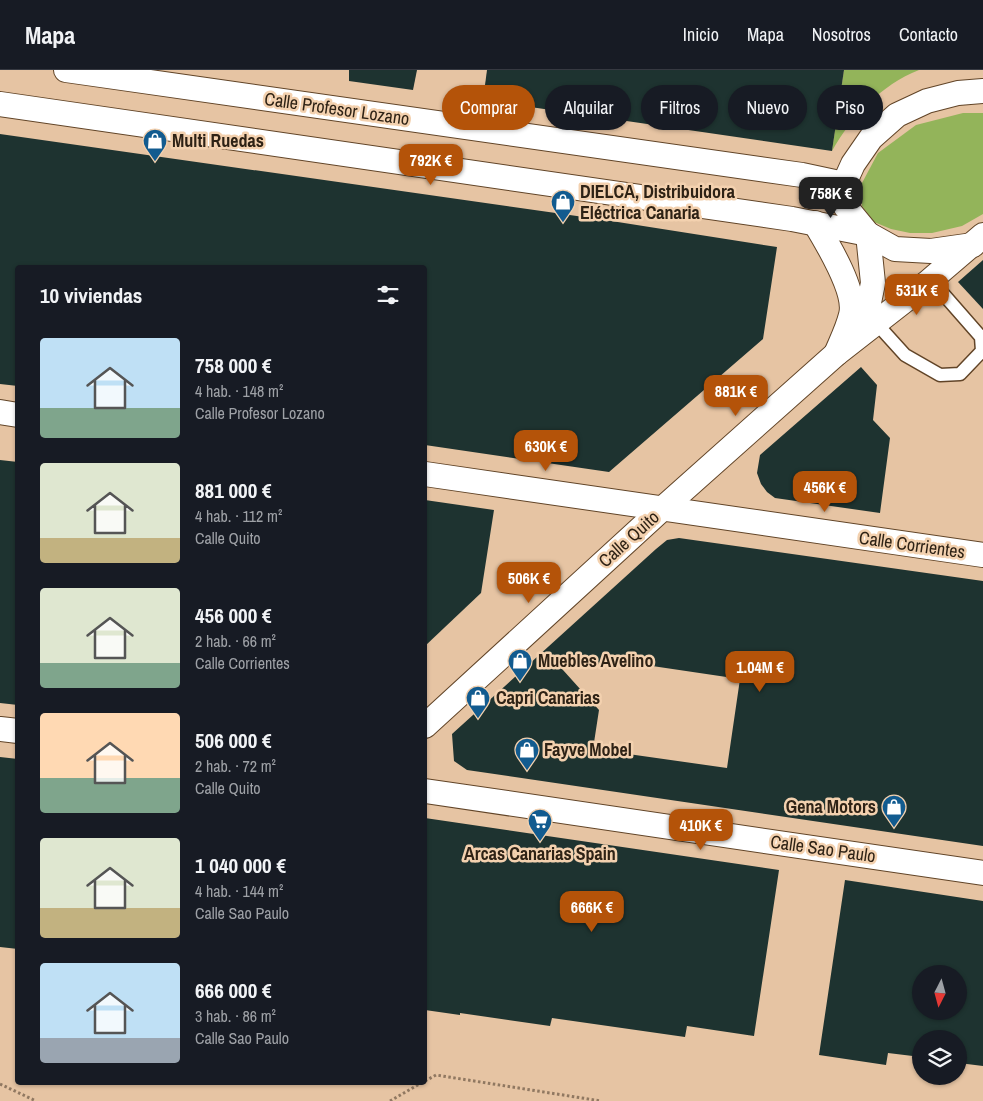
<!DOCTYPE html>
<html lang="es">
<head>
<meta charset="utf-8">
<style>
  :root { --surface:#171b24; --page:#20242c; --text:#f1f3f6; --muted:#9ea1a6; --line:#363941; --accent:#b45309 }
  body { margin:0; font-family:"Archivo Narrow",sans-serif; background:var(--page); color:var(--text); height:100vh; display:flex; flex-direction:column; font-size:19px; white-space:nowrap }
  * { box-sizing:border-box; margin:0 }
  p { font-size:16px; color:var(--muted) }
  .icon { flex:none; width:28px; height:28px; fill:none; stroke:currentColor; stroke-width:2; stroke-linecap:round; stroke-linejoin:round }
  .map { position:relative; flex:1; overflow:hidden }
  .side { position:absolute; left:15px; top:195px; width:412px; height:820px; display:flex; flex-direction:column; background:var(--surface); border-radius:5px; box-shadow:0 1px 4px #0004 }
  .side>* { flex:none }
  .banner { position:absolute; left:442px; top:15px; width:465px; height:45px; display:flex; gap:10px }
  .needle { width:32px; rotate:186deg }
  .fabs { position:absolute; left:912px; top:895px; display:grid; gap:10px }
  .fabs a { display:grid; place-items:center; width:55px; height:55px; border-radius:50%; background:var(--surface); box-shadow:0 1px 4px #0004; font-size:25px }
  .price { position:absolute; translate:-50% -42px; padding:0 11px; border-radius:10px; background:var(--accent); color:#fff; font-size:16px; line-height:32px; filter:drop-shadow(0 1px 2px #0008) }
  .price::after { content:''; position:absolute; left:50%; top:30px; width:15px; height:11px; margin-left:-8px; background:inherit; clip-path:polygon(0 0,100% 0,50% 100%) }
  .price.current { background:#222; color:#fff }
  ul { padding:0; list-style:none }
  li { display:flex; align-items:center; gap:15px; height:125px; padding:0 25px }
  li span { display:grid; place-items:center; flex:none; width:140px; height:100px; border-radius:5px; color:#555 }
  li>.icon { margin-inline-start:auto }
  span .icon { width:60px; height:60px; fill:#fffc; stroke-width:1 }
  li b { font-size:21px }
  h2 { display:flex; justify-content:space-between; align-items:center; height:60px; padding:0 25px; font-size:21px }
  .tag { padding:0 18px; border-radius:22px; background:var(--surface); box-shadow:0 1px 4px #0004; font-size:18px; line-height:45px }
  .tag.current { background:var(--accent); color:#fff }
  header { display:flex; align-items:center; gap:30px; box-sizing:border-box; height:70px; padding:0 25px; background:var(--surface); border-bottom:1px solid var(--line) }
  header strong { font-size:24px }
  nav { display:flex; gap:28px; margin-inline-start:auto; font-size:18px }
  .map>svg:first-child { display:block }
  .green { fill:#93b45a }
  .building { fill:#1e3330; fill-rule:evenodd }
  .lines { fill:none; stroke-linecap:round; stroke-linejoin:round }
  .service-casing { stroke:#614427; stroke-width:15 }
  .minor-casing { stroke:#614427; stroke-width:26 }
  .path { stroke:#907861; stroke-width:3; stroke-dasharray:2.5 2.5; stroke-linecap:butt }
  .service { stroke:#fff; stroke-width:12 }
  .minor { stroke:#fff; stroke-width:24 }
  .labels { text-anchor:middle; stroke-width:5; stroke-linejoin:round; paint-order:stroke }
  .street-label { font-size:18px; fill:#2e2215; stroke:#f3d1af }
  .poi-label { font-size:18px; font-weight:bold; fill:#2e2215; stroke:#f3d1af; text-anchor:start }
</style>
</head>
<body>
<header>
<strong>Mapa</strong>
<nav><a>Inicio</a><a>Mapa</a><a>Nosotros</a><a>Contacto</a></nav>
</header>
<div class="map">
<svg width="983" height="1031" viewBox="0 0 983 1031">
  <rect width="100%" height="100%" fill="#e6c4a3"/>
  <!-- green -->
  <g class="green">
    <path d="M844,0h75c-38,15 -67,46 -87,81z"/>
    <path d="M963,43h20v101l-21,12 -30,7h-22l-19,-4 -17,-7 -12,-16v-23l16,-30 38,-28z"/>
  </g>
  <!-- building -->
  <g class="building">
    <path d="M349,0h68l-4,20 -64,-9z"/>
    <path d="M487,0h357l-12,81 -349,-51z"/>
    <path d="M0,64l605,86 172,27 -14,92 -154,133 -184,-27v-177h-407v118l-18,-2z"/>
    <path d="M983,190v49l-25,-27z"/>
    <path d="M861,297l16,18 -4,35 17,18 -10,75 -105,-15 -8,-6 -6,-8 -4,-11 3,-18z"/>
    <path d="M0,390l18,2v243l-18,-2z"/>
    <path d="M425,430l69,10 -13,83 -56,53z"/>
    <path d="M679,468l304,43v265l-516,-76 -13,-9 -2,-27 204,-185 11,-9zM605,589l135,20 -13,89 -134,-19 6,-39 -45,-50 50,5z"/>
    <path d="M0,687l18,2v190l-18,-2z"/>
    <path d="M425,748l354,52 -25,166 -67,-10 -2,11 -133,-19 -2,8 -90,-13v2l-35,-5z"/>
    <path d="M845,810l138,21v165l-24,-3v-24h-38v18l-33,-4 -2,12 -67,-10zM921,904h38v37h-38z"/>
  </g>
  <g class="lines">
    <defs>
      <path id="service" d="M876,253l29,32 35,20 20,-1 22,-23 -1,-14 -50,-57"/>
      <g id="minor">
        <path d="M66,0l736,105 42,9"/>
        <path d="M0,34l792,115 76,15"/>
        <path d="M815,153c12,20 42,69 36,92 -3,13 -10,27 -15,39"/>
        <path d="M973,175l-42,6 -36,-2 -27,-15 -23,-28 -1,-22 9,-20 18,-26 26,-23 30,-14 31,-8 25,-2"/>
        <path d="M852,264l14,-17 7,-34 -5,-49"/>
        <path d="M0,342l18,3"/>
        <path d="M425,404l558,81"/>
        <path d="M425,656l237,-217 174,-155 91,-71 56,-48"/>
        <path d="M0,659l18,2"/>
        <path d="M425,721l558,82"/>
      </g>
    </defs>
    <!-- service casing -->
    <use href="#service" class="service-casing"/>
    <!-- minor casing -->
    <use href="#minor" class="minor-casing"/>
    <!-- path -->
    <g class="path">
      <path d="M425,1011l11,-6 165,26"/>
      <path d="M0,1014l36,17"/>
      <path d="M390,1031l33,-19"/>
    </g>
    <!-- service -->
    <use href="#service" class="service"/>
    <!-- minor -->
    <use href="#minor" class="minor"/>
  </g>
  <!-- icons -->
  <defs>
    <symbol id="shop-pin" viewBox="-11 -11 22 30"><path d="M0 17L-7.5 6A9.5 9.5 0 1 1 7.5 6Z" fill="#125b8f" stroke="#f3d1af"/><path d="M-5-2.5h2.3a2.7 3.5 0 0 1 5.4 0H5L5.5 6h-11ZM-1.5-2.5h3a1.5 2.3 0 0 0-3 0Z" fill="#fff"/></symbol>
    <symbol id="supermarket-pin" viewBox="-11 -11 22 30"><path d="M0 17L-7.5 6A9.5 9.5 0 1 1 7.5 6Z" fill="#125b8f" stroke="#f3d1af"/><path d="M-6-5.5h2.5l.6 2H6L4.5 2H-2.5L-4.4-4H-6ZM-1.5 3.2a1.3 1.3 0 1 0 .1 0ZM3 3.2a1.3 1.3 0 1 0 .1 0Z" fill="#fff"/></symbol>
  </defs>
  <g fill-rule="evenodd">
    <use href="#shop-pin" x="141" y="57" width="28" height="38"/>
    <use href="#shop-pin" x="549" y="118" width="28" height="38"/>
    <use href="#shop-pin" x="506" y="577" width="28" height="38"/>
    <use href="#shop-pin" x="464" y="614" width="28" height="38"/>
    <use href="#shop-pin" x="513" y="666" width="28" height="38"/>
    <use href="#shop-pin" x="880" y="723" width="28" height="38"/>
    <use href="#supermarket-pin" x="526" y="737" width="28" height="38"/>
  </g>
  <g class="labels">
    <!-- street labels -->
    <g class="street-label">
      <text transform="translate(337 39) rotate(8)" y="6">Calle Profesor Lozano</text>
      <text transform="translate(629 469) rotate(-42)" y="6">Calle Quito</text>
      <text transform="translate(912 475) rotate(8)" y="6">Calle Corrientes</text>
      <text transform="translate(823 779) rotate(8)" y="6">Calle Sao Paulo</text>
    </g>
    <!-- poi labels -->
    <g class="poi-label">
      <text x="172" y="77">Multi Ruedas</text>
      <text x="580" y="128">DIELCA, Distribuidora<tspan x="580" dy="21">Eléctrica Canaria</tspan></text>
      <text x="538" y="597">Muebles Avelino</text>
      <text x="496" y="634">Capri Canarias</text>
      <text x="544" y="686">Fayve Mobel</text>
      <text x="876" y="743" text-anchor="end">Gena Motors</text>
      <text x="540" y="790" text-anchor="middle">Arcas Canarias Spain</text>
    </g>
  </g>
</svg>
<div class="fabs">
<a><svg class="needle" viewBox="-14 -14 28 28"><path d="M0-13l5 13h-10z" fill="#e53935"/><path d="M0 13l5-13h-10z" fill="#9ea1a6"/></svg></a>
<a><svg class="icon" aria-label="layers" viewBox="0 0 24 24"><path d="M12 4l9 5-9 5-9-5zM3 14l9 5 9-5"/></svg></a>
</div>
<b class="price" style="left:431px;top:116px">792K €</b>
<b class="price current" style="left:831px;top:149px">758K €</b>
<b class="price" style="left:917px;top:246px">531K €</b>
<b class="price" style="left:736px;top:347px">881K €</b>
<b class="price" style="left:546px;top:402px">630K €</b>
<b class="price" style="left:825px;top:443px">456K €</b>
<b class="price" style="left:529px;top:534px">506K €</b>
<b class="price" style="left:760px;top:623px">1.04M €</b>
<b class="price" style="left:701px;top:781px">410K €</b>
<b class="price" style="left:592px;top:863px">666K €</b>
<div class="banner">
<a class="tag current">Comprar</a>
<a class="tag">Alquilar</a>
<a class="tag">Filtros</a>
<a class="tag">Nuevo</a>
<a class="tag">Piso</a>
</div>
<section class="side">
<h2>10 viviendas<svg class="icon" aria-label="filters" viewBox="0 0 24 24"><path d="M4 7h16M4 17h16"/><circle cx="9" cy="7" r="2"/><circle cx="15" cy="17" r="2"/></svg></h2>
<ul>
<li><span style="background:linear-gradient(#bfe0f5 70%,#7fa58c 0)"><svg class="icon" aria-label="home" viewBox="0 0 24 24"><path d="M3 11l9-7 9 7M6 9v11h12V9"/></svg></span><div><b>758 000 €</b><p>4 hab. · 148 m²</p><p>Calle Profesor Lozano</p></div></li>
<li><span style="background:linear-gradient(#dfe7d0 75%,#c2b280 0)"><svg class="icon" aria-label="home" viewBox="0 0 24 24"><path d="M3 11l9-7 9 7M6 9v11h12V9"/></svg></span><div><b>881 000 €</b><p>4 hab. · 112 m²</p><p>Calle Quito</p></div></li>
<li><span style="background:linear-gradient(#dfe7d0 75%,#7fa58c 0)"><svg class="icon" aria-label="home" viewBox="0 0 24 24"><path d="M3 11l9-7 9 7M6 9v11h12V9"/></svg></span><div><b>456 000 €</b><p>2 hab. · 66 m²</p><p>Calle Corrientes</p></div></li>
<li><span style="background:linear-gradient(#ffd9b3 65%,#7fa58c 0)"><svg class="icon" aria-label="home" viewBox="0 0 24 24"><path d="M3 11l9-7 9 7M6 9v11h12V9"/></svg></span><div><b>506 000 €</b><p>2 hab. · 72 m²</p><p>Calle Quito</p></div></li>
<li><span style="background:linear-gradient(#dfe7d0 70%,#c2b280 0)"><svg class="icon" aria-label="home" viewBox="0 0 24 24"><path d="M3 11l9-7 9 7M6 9v11h12V9"/></svg></span><div><b>1 040 000 €</b><p>4 hab. · 144 m²</p><p>Calle Sao Paulo</p></div></li>
<li><span style="background:linear-gradient(#bfe0f5 75%,#9aa5b1 0)"><svg class="icon" aria-label="home" viewBox="0 0 24 24"><path d="M3 11l9-7 9 7M6 9v11h12V9"/></svg></span><div><b>666 000 €</b><p>3 hab. · 86 m²</p><p>Calle Sao Paulo</p></div></li>
</ul>
</section>
</div>
</body>
</html>
